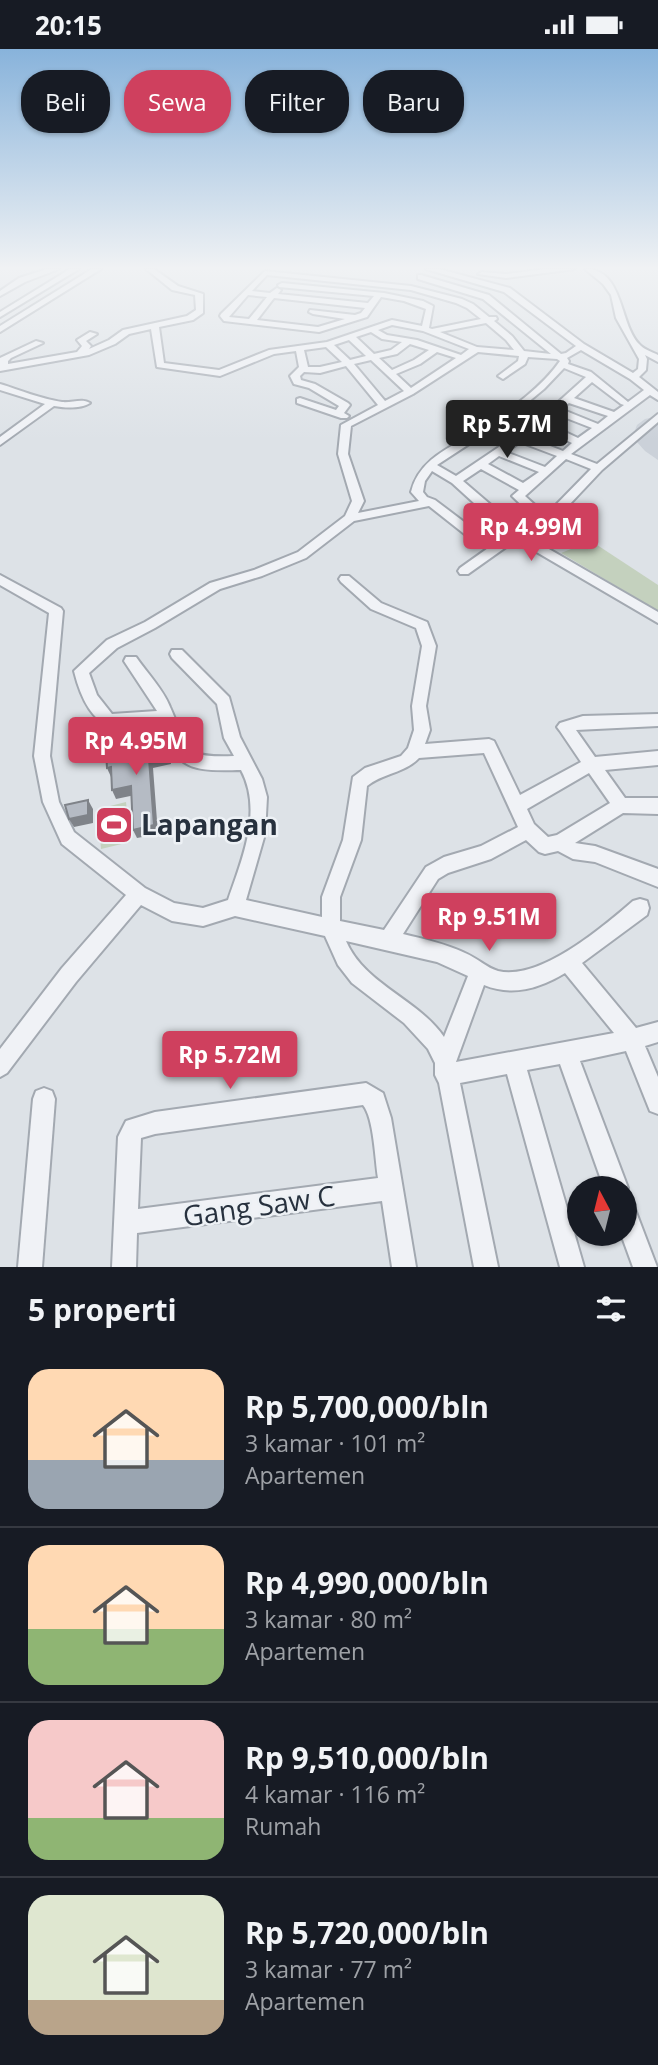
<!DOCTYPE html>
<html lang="id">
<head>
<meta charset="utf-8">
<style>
  :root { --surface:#171b24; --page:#242831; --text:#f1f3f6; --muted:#9ea1a6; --line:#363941; --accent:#cf405e }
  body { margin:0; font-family:"Open Sans",sans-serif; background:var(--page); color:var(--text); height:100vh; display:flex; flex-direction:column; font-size:26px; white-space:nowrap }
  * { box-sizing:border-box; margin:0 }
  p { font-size:23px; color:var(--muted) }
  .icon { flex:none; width:38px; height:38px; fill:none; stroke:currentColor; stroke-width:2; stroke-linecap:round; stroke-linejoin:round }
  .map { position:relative; height:1218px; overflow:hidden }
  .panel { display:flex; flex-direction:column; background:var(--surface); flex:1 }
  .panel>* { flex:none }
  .guide { position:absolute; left:21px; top:21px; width:616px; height:63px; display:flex; gap:14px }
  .needle { width:46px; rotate:353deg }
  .buttons { position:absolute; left:567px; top:1127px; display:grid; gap:14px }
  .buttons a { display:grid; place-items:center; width:70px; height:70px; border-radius:50%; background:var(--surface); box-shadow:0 2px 5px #0004; font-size:35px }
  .price { position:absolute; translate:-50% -60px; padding:0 16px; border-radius:7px; background:var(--accent); color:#fff; font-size:23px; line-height:46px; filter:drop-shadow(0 2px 4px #0008) }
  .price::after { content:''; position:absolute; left:50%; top:42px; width:21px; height:16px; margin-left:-10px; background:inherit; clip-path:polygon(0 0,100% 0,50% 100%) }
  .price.on { background:#222; color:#fff }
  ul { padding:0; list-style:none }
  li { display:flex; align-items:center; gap:21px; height:175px; padding:0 28px }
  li+li { border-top:2px solid var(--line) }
  li span { display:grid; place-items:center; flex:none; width:196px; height:140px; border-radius:21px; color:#555 }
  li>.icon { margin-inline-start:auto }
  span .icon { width:84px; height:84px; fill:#fffc; stroke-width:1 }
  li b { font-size:30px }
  h2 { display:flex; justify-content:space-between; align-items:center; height:84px; padding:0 28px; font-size:30px }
  .tag { padding:0 24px; border-radius:28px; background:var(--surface); box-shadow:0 2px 5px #0004; font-size:24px; line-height:63px }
  .tag.on { background:var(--accent); color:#fff }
  .status { display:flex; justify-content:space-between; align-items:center; height:49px; padding:0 35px; background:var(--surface); direction:ltr }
  .status svg { height:19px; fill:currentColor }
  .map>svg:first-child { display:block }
  .built { fill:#cbd1d9 }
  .green { fill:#c4d1be }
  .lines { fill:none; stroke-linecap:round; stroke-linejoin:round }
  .minor-casing { stroke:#a3a9b1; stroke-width:4 }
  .minor { fill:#f0f2f6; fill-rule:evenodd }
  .shaded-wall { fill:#7f8389 }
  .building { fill:#b5bbc4; stroke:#7f8389; stroke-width:2 }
  .labels { text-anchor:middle; stroke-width:5; stroke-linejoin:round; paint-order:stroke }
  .near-poi-label { font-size:28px; font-weight:bold; fill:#27313e; stroke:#edf1f5; text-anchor:start }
  .near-street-label { font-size:28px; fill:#27313e; stroke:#edf1f5 }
</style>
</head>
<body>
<div class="status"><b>20:15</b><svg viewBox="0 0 49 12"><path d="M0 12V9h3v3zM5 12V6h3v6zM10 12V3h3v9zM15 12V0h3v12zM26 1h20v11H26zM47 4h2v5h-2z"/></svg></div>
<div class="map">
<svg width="658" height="1218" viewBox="0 0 658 1218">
  <rect width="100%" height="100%" fill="#dde2e7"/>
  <!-- built -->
  <path class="built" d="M658,367v44l-13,-9 -8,-9 -3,-9 3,-8 8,-6z"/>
  <!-- green -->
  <g class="green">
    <path d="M591,492l67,44v26l-97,-58z"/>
    <path d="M126,753l4,40 -29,7 -3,-40z"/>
  </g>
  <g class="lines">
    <defs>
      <g id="minor">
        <path d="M47,220h12l-34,13 -25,14v-5l19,-13z"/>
        <path d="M70,220h9l-79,48v-5z"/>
        <path d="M92,220h9l-101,63v-6z"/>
        <path d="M146,220h8l24,17 25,8v19l-10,7 -34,7 5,36 55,7 50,-20 58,-8 65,-22 30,6 4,-17 -22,-8 -23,-4 -14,20 -48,15 -95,-11 -4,-5 1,-2 44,-43 146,15 51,13 11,5 16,13h7l1,2 -3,2 18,15 12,15 27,3 -68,-55 -65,-20v-4h3l68,20 72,59 5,-1 10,-7 -72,-54 -78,-23h13l71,19 74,56 49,29 5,-4 1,-10 -23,-41 -5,-23 -8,-11 -18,-15c39,0 34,54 54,75 4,5 13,8 19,11v7l-13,-7 2,4 -1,11 -7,7 19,15v8l-8,-5 -79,59 26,10 61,-50v8l-56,48 -67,71 123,71v11l-142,-83 -48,34h-8l-2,-3 2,-3 31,-22 -19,-6 -43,-34 -75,15 -48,37 -44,18 -42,13 -65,39 -38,20 -28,25 8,22 15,19 45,-3 -33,-50 2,-4h10c11,16 27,32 34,50 19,42 10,51 64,49l-10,-18 -7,-34 -45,-46 -2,-4 2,-4h10l47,47 11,40 22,42 5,18 -2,37 -19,66 76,17v-20l21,-57 10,-63 12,-9 36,-12 7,-8 6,-18 -2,-24 10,-60 -6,-18 -45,-19 -30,-27 -2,-3 2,-3h8l32,27 46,19 9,24 -10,60 4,24 -5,14 64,-5 5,2 26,54 61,-33 -21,-31 -3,-4 3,-4 23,-7 75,-2v12l-82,4 19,27 63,-6v14l-53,5 20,28h33v16l-35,-1 -48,30 20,3 63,23v18l-63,-25 -22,-3 -15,-8 -13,3 -6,-2 -13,-12 -35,19 -43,14 -10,6 -35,55c21,5 43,10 62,19 12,5 22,15 33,18 42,10 105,-44 135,-70l7,-2 7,2 2,7 -2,7 -65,48 54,65 22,-6v20l-13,4 13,31v37l-8,-3 -24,-60 -46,10 48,127 -3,7v-7h-21l-44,-124 -33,6 57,197h-24l-53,-193 -47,9 38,184h-24l-35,-184 -4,-8v-12l-7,-14 -24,-26 -52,-40 -14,-18 -13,-29 -90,-20 -32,10 -31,-5 -31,-16 -65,77 -69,91 -7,4v-28l62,-81 64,-73 -64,-51 -19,-42 -9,-46 15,-143 -49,-28v-10l61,33 2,3 -13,145 9,46 15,30 71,56 29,15 29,5 25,-8c14,-41 35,-89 13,-130 -50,1 -64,1 -81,-48l-7,2 -43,2c-21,-7 -31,-35 -36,-55l33,-31 38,-18 65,-39 44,-13 44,-18 47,-36 7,-15 -14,-47 3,-29 37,-20 -32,-39 -26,7 -16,-1 -4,4 1,4 14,4 33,19 2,2 -6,8 5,3 -2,2h-6l-44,-15v-4l3,-1 36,12 3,-4 -30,-18 -15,-4 -4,-8 9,-9 -3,-16 -22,3 -54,22 -63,-9 -6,-38 -22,5 -14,10 -26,11 -89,16v-13l36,-17 7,2 -32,15 -3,3v3l69,-12 5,-6 -5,-6 13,-8 7,2 -11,7 5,5 -2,3 20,-9 14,-10 64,-14 9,-6 -1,-15 -23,-5zM267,226l144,15 45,13 11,5 14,11 -49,10 -3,-1 4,-22 -10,-5 -39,-8 -102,-10 -4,2 1,2 95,9 -6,7 -90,-9 3,-4 -4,-2 -7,5 -18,-2zM248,246l19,2 -18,22 -20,-2zM274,249l91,10 -4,5 -6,2 -45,-5 -1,2 4,2 32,5 -27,8 -61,-7zM486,274l20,17 8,10 -37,-3 -37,-15zM392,276l31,6 46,18 -8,6 -44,-15 -30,-5 -9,-5zM371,283l11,7 20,3 -11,8 -17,4 -18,-17zM349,291l17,16 -16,4 -16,-15zM410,295l19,6 -15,10 -22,10 -13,-12 18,-4zM326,298l16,15 -22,5h-12l-4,-17zM581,301l49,29 14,11 -16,12 -37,-30 -23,-8 1,-3 -2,-3zM437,303l19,6 -45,30 -15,-14 24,-10zM478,303l41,4 -1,5 -20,15 5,3 22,-15 3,-7 29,2 3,2c-18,26 -48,47 -74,65 -28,19 -66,29 -75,66l8,9 -61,12 6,-12 -16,-47 3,-28 62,-32zM371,311l33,31 -19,10 -31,-37zM564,319l22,9 -50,45 -80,54 -19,-11 72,-47 35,-29zM592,333l29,22 3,1 -10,7 -40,-14zM569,354l39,13 -10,8 -37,-15zM556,365l36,14 -14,10 -32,-15zM540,379l32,15 -9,8 -36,-14zM520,393l37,14 -12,11 -39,-15zM499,407l40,16 -16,11 -35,-19zM566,410l25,10 -45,46 -21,-19zM481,420l38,21 -7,6 27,26 -13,13 -63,-54zM432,422l20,12 56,51 -9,6 -19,-6 -45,-34 -8,-3 -4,-5 2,-11zM484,704l34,74 -37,19 -37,11 -18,10 -42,63 -44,-9v-24l21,-57 6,-54c16,-13 38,-13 52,-28zM589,724l21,30 -53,32 -9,2 -14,-13 -7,-15zM346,892l91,21 31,14 -24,61c-26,-38 -80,-53 -98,-96zM565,924l49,60 -158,29 28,-77c29,12 56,3 81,-12z"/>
        <path d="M547,220h28l-69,9 -28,-4 4,-2 24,2z"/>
        <path d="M0,335c20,6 41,15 62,18 10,1 20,-4 28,1 -10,6 -25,5 -36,3l-54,39v-8l45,-33 -45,-14z"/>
        <path d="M366,1034l17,10 8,25 25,149h-24l-10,-66 -245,32 -1,34h-24l6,-130 8,-16 29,-9zM363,1056c11,13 12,55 15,73l-240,31 3,-71 14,-4z"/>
        <path d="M44,1039l8,3 3,8 -13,168h-24l15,-168 3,-8z"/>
        <path d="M625,1151l8,4 24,63h-24l-12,-33h4z"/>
      </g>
    </defs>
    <!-- minor casing -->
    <use href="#minor" class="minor-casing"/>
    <!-- minor -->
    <use href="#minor" class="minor"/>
  </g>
  <!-- shaded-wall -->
  <g class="shaded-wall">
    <path d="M167,693l3,9 1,13 -18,4 5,66 -21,4 -4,-8 16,-71z"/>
    <path d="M111,718v10l-4,-9z"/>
    <path d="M131,737l4,9 -19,4 -4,-9z"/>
    <path d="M88,751l5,9v14l-19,4 -5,-8z"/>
  </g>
  <!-- building -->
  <g class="building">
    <path d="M147,693v3l20,-3 1,13 -19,4 5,66 -21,5 -2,-44 -19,4 -1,-23 -4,1 -1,-17z"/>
    <path d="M88,751v15l-19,4 -4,-14z"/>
  </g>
  <!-- sky -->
  <linearGradient id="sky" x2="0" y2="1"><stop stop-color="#88b3db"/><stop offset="0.56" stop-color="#f0f2f4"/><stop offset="1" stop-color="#f0f2f4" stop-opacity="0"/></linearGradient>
  <rect width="658" height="391" fill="url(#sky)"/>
  <!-- icons -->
  <defs>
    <symbol id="stadium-square" viewBox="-11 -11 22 22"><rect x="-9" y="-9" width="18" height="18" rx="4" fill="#cf405e" stroke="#edf1f5"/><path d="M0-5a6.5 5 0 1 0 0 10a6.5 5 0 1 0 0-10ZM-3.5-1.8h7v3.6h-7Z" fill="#fff"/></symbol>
  </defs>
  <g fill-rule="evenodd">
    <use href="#stadium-square" x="92" y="754" width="44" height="44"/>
  </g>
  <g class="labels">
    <!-- near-poi labels -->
    <g class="near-poi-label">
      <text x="141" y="786">Lapangan</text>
    </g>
    <!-- near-street labels -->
    <g class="near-street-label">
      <text transform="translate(259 1157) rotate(-8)" y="10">Gang Saw C</text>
    </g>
  </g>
</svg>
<div class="buttons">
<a><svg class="needle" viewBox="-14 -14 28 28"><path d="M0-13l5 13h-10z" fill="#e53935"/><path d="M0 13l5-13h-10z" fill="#9ea1a6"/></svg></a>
</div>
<b class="price on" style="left:507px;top:411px">Rp 5.7M</b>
<b class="price" style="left:531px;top:514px">Rp 4.99M</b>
<b class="price" style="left:136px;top:728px">Rp 4.95M</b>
<b class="price" style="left:489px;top:904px">Rp 9.51M</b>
<b class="price" style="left:230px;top:1042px">Rp 5.72M</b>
<div class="guide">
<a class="tag">Beli</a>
<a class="tag on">Sewa</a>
<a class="tag">Filter</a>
<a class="tag">Baru</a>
</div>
</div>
<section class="panel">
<h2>5 properti<svg class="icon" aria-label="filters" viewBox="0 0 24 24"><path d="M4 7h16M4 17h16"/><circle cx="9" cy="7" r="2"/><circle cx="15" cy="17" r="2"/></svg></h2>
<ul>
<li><span style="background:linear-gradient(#ffd9b3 65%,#9aa5b1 0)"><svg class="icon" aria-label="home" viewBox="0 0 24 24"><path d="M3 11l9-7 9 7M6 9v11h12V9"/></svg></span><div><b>Rp 5,700,000/bln</b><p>3 kamar · 101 m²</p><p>Apartemen</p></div></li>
<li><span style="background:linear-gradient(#ffd9b3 60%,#8fb573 0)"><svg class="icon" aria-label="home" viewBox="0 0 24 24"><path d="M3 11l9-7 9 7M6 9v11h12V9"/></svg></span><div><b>Rp 4,990,000/bln</b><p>3 kamar · 80 m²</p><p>Apartemen</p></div></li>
<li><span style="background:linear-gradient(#f6c9c9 70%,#8fb573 0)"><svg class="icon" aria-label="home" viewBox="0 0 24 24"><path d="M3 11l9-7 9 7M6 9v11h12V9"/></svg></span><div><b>Rp 9,510,000/bln</b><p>4 kamar · 116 m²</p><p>Rumah</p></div></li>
<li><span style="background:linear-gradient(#dfe7d0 75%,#b9a48a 0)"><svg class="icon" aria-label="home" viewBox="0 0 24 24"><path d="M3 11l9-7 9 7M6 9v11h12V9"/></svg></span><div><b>Rp 5,720,000/bln</b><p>3 kamar · 77 m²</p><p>Apartemen</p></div></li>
</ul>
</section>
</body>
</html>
